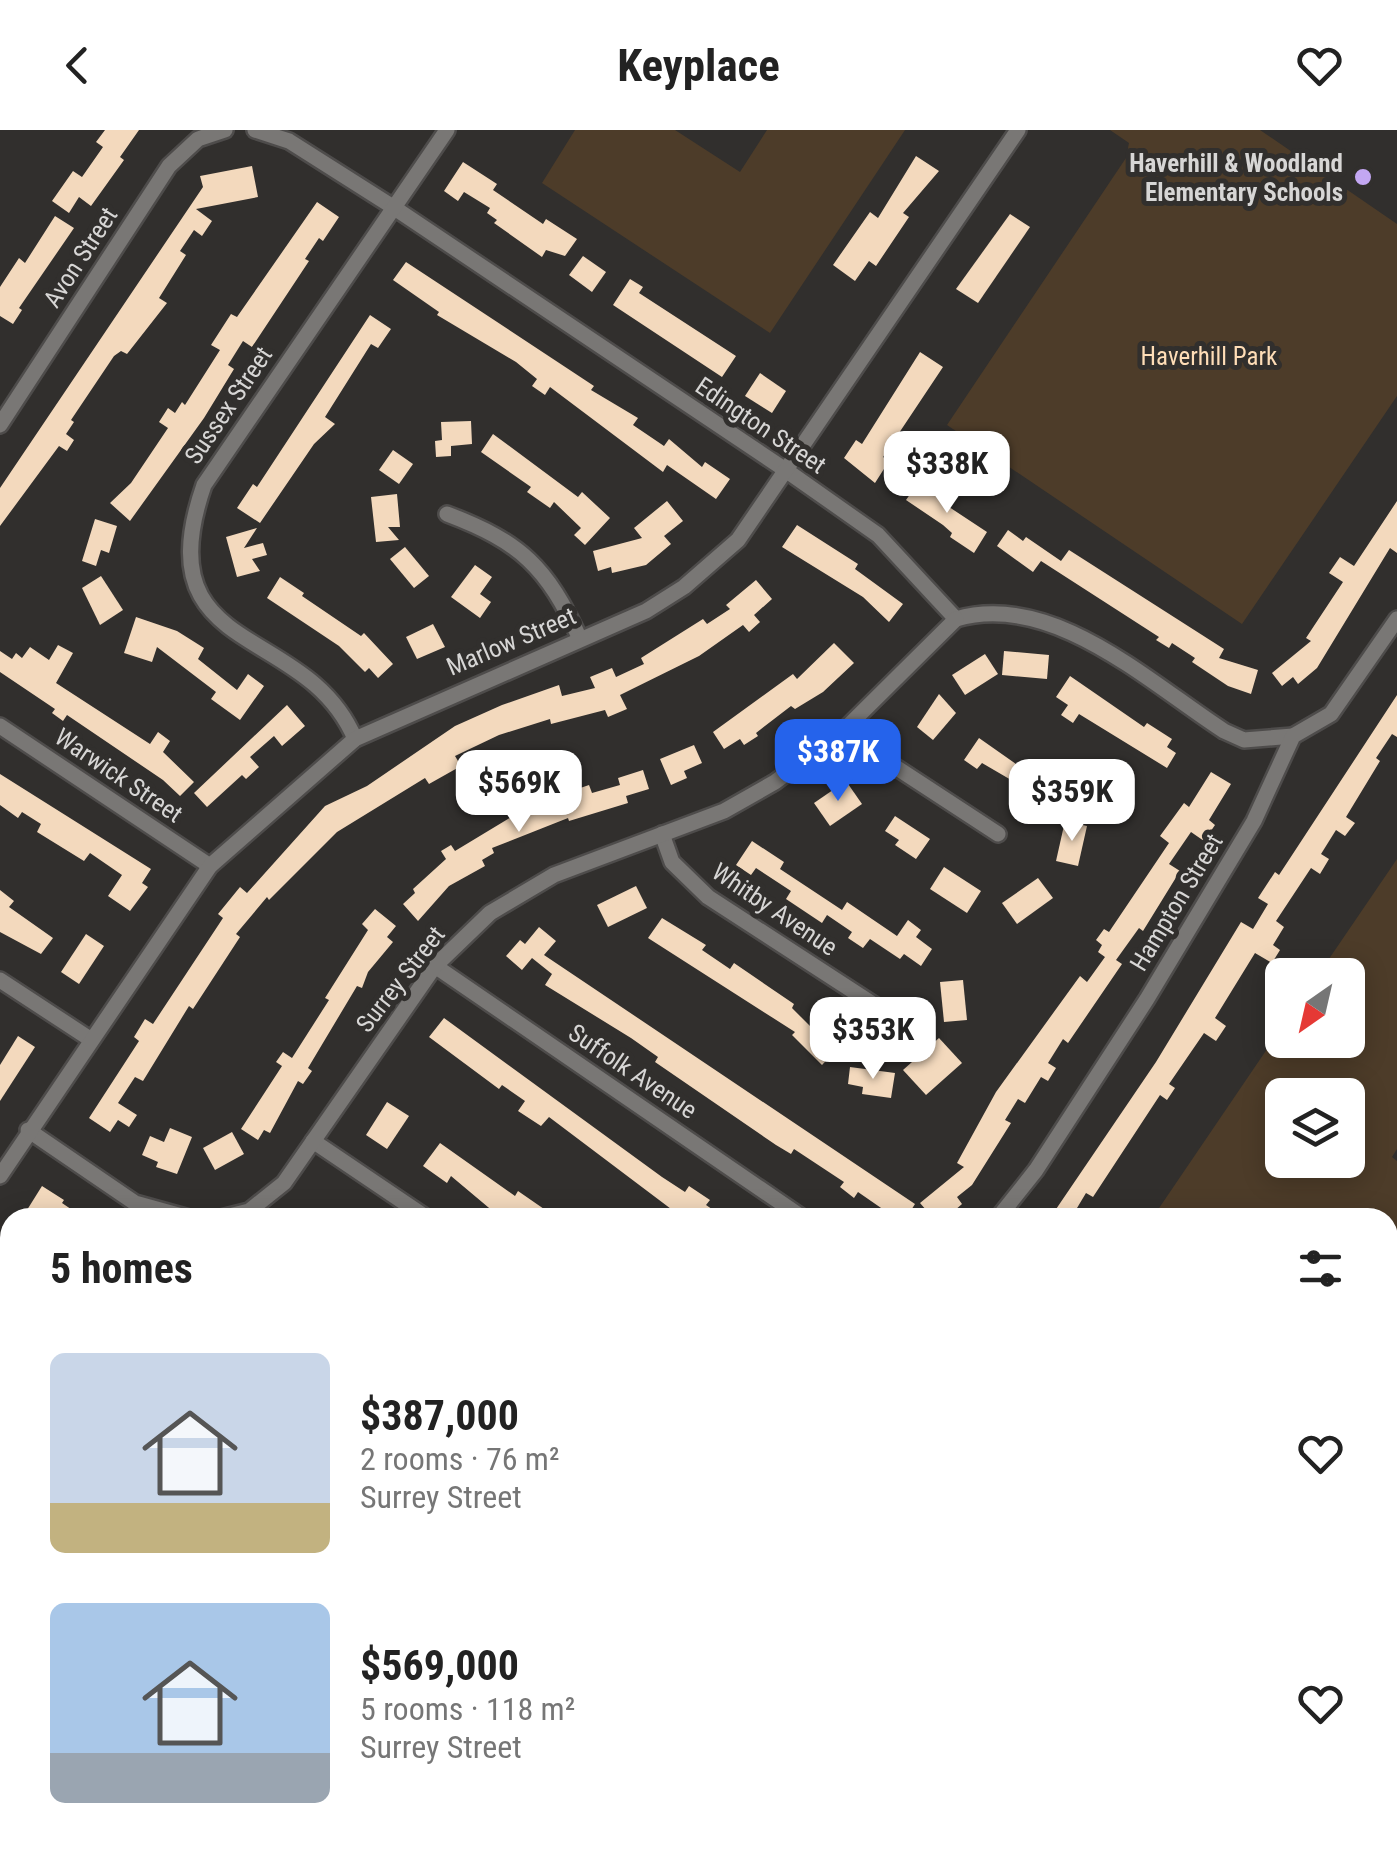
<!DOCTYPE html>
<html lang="en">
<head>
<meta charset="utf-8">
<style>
  :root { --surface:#fff; --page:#f6f6f6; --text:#222; --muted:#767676; --accent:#2563eb }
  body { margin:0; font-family:"Roboto Condensed",sans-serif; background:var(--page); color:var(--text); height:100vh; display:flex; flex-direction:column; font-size:38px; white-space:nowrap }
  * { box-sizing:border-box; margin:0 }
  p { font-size:32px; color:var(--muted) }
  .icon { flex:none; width:55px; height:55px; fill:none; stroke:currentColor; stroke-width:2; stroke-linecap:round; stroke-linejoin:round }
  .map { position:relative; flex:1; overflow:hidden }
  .panel { position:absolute; left:0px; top:1078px; width:1398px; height:642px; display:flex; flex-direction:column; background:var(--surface); border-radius:30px 30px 0 0; box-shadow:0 5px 25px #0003 }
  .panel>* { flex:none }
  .needle { width:65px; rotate:214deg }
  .fabs { position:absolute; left:1265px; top:828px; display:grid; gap:20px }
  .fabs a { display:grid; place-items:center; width:100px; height:100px; border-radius:15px; background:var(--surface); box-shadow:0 5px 25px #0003; font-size:50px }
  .price { position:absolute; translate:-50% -85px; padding:0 22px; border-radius:20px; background:#fff; color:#222; font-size:32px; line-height:65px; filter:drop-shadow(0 2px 5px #0008) }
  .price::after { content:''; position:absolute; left:50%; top:60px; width:30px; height:22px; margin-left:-15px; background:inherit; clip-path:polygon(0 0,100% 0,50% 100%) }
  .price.on { background:var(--accent); color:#fff }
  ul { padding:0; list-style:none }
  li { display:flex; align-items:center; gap:30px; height:250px; padding:0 50px }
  li span { display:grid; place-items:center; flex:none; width:280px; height:200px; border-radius:15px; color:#555 }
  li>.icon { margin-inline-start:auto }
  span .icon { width:120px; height:120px; fill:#fffc; stroke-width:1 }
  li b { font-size:42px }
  h2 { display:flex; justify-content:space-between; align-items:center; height:120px; padding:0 50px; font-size:42px }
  header { display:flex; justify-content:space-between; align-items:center; height:130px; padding:0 50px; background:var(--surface); font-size:45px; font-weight:700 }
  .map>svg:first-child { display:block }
  .green { fill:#4d3c29; fill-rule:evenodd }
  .building { fill:#f3d9bd }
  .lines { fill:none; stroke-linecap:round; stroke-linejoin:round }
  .street-casing { stroke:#4e4c4b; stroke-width:20 }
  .secondary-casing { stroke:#4e4c4b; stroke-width:28 }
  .street { stroke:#797775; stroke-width:15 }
  .secondary { stroke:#797775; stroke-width:22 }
  .poi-dot { fill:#c3a7f2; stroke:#312f2d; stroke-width:4 }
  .labels { text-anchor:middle; stroke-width:10; stroke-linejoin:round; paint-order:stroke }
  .poi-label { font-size:25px; font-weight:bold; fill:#d7d6d5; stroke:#312f2d; text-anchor:end }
  .street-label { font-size:25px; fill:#d7d6d5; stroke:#312f2d }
  .park-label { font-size:25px; fill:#feddb7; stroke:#312f2d }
</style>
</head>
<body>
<header><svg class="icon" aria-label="back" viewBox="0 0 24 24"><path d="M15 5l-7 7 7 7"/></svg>Keyplace<svg class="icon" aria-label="heart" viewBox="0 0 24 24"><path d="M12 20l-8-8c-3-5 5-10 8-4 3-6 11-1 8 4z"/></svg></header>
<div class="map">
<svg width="1397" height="1719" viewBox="0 0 1397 1719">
  <rect width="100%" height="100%" fill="#312f2d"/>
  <!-- green -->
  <g class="green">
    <path d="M575,0h100l65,42 27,-42h138l-135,203 -228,-150z"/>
    <path d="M1110,0h150l137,94v172l-155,228 -295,-199 179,-267 3,-15z"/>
    <path d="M1397,729v290l-5,8 5,4v286l-9,-6v-223l-235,-1 129,-190v13h66v-65h-30zM1282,965h66v65h-66z"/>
    <path d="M218,1710h1145l-6,9h-1145z"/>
  </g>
  <!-- building -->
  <g class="building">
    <path d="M105,0h34l-19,27 4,3 -33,46 -12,-9 -10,16 -17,-12 21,-30 9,6 21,-30 -7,-5z"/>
    <path d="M916,26l23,15 -36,42 6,4 -33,49 -7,-5 -14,20 -22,-16 37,-53 8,6z"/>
    <path d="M463,32l34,22 -4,6 50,34 3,-5 31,20 -12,17 -19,-6 -4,7 -48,-34 3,-3 -10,-7 3,-5 -26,-16 -6,9 -14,-10z"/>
    <path d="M252,36l6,31 -62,12 16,12 -10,15 -8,-6 -14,21 6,4 -27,43 8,5 -40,51 -6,-3 -7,5 -43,64 3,2 -8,12 8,6 -7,11 -8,-5 -59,80v-38l203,-301 -3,-11z"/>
    <path d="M317,72l22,15 -16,24 -4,-3 -14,21 4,2 -57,86 -9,-6 -15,24 6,4 -30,49 -74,103 -20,-18 21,-20 37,-55 -9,-6 9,-14 7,5 7,-11 3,3 35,-55 -9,-5 20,-31 6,3z"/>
    <path d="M1010,84l20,13 -52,76 -22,-14z"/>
    <path d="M55,86l19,12 -55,80 3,2 -9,14 -13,-8v-29l19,-29 6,5z"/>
    <path d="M583,126l23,16 -14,20 -23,-17z"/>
    <path d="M406,132l188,124 -3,4 47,28 -5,7 31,21 5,-7 33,28 3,-5 25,17 -14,20 -49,-34 -4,7 -113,-85 -5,8 -13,-9 5,-7 -21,-17 -79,-47 2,-3 -46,-32z"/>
    <path d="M630,149l13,8 -4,6 97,63 -14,21 -109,-72z"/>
    <path d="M370,185l21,14 -13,19 -7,-4 -46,73 10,7 -21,20 -54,79 -23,-15 16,-24 4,3z"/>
    <path d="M920,222l23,15 -60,90 6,4 -14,22 -31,-25 12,-18 6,4z"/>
    <path d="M760,243l26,18 -14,22 -27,-17z"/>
    <path d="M471,291l1,23 -21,2v10l-15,1 -1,-16 7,-1 -1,-18z"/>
    <path d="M493,304l85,63 4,-5 28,26 -25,27 -11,-10 7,-7 -27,-26 -4,6 -23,-16 4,-5 -50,-35z"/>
    <path d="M393,320l20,14 -14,20 -20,-14z"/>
    <path d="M920,350l24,16 -4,5 47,31 -13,21 -24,-16 2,-4 -9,-8 -37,-25z"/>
    <path d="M397,364l3,33h-12l11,13 -23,2 -5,-45z"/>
    <path d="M667,371l16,20 -19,15 7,8 -25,21 -34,8 -1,-6 -13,4 -5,-20 49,-13 -8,-10z"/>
    <path d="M1397,371v52l-7,-5 -73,120 -19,16 -5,-7 -11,9 -10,-13 39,-32 -5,-3 37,-56 -14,-9 11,-16 14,9z"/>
    <path d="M95,389l22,7 -8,27 -8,-3 -5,16 -14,-5z"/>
    <path d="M797,395l61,39 -3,5 48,35 -14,18 -26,-25 -81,-50z"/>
    <path d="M257,398l-13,20 19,-5 4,12 -15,4 8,12 -23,6 -11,-40z"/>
    <path d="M1008,400l15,11 3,-4 35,24 8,-11 155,99 -5,9 39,12 -7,24 -23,-8 -36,-24 3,-4 -23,-15 -3,5 -13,-8 3,-3 -118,-76 -8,11 -36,-26z"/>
    <path d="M405,417l24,29 -15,12 -24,-29z"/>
    <path d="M475,435l17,12 -12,17 11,8 -11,16 -29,-21z"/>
    <path d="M101,446l22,34 -23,15 -18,-37z"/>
    <path d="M280,447l24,16 -2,3 59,40 3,-3 29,31 -15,14 -9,-10 -4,4 -26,-26 -72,-48z"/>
    <path d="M756,450l16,19 -18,16 6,7 -11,10 -6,-7 -44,31 -79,39 7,14 -19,8 -3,-7 -54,14 -1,-5 -51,16 -44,21 6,10 -32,18 -4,-6 -88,54 -68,68 -2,-3 -31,37 4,3 -47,72 -4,-3 -46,75 -8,-4 -17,26 19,12 -8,12 -11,-7 -8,12 -21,-14 50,-77 -5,-4 11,-18 8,5 70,-106 -5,-4 22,-27 7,6 78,-87 42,-20 88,-60 47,-21 57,-20 3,11 33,-8 -5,-11 22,-9 4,9 28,-13 -3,-6 62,-39 4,5 23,-15 -4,-4z"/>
    <path d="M136,487l41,14 27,17 -6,11 39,31 11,-16 16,12 -24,34 -29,-21 5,-7 -59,-45 -5,15 -28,-9z"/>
    <path d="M433,494l12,23 -28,12 -11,-22z"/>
    <path d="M834,513l20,20 -31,29 -28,17 -4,-3 -35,27 2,3 -14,9 -4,-6 -16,10 -11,-17 80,-58 4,5z"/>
    <path d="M58,515l15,8 -17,30 94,61 8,-12 12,9 -7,11 31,30 -14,14 -17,-16 -96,-65 -4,6 -11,-8 3,-4 -55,-37v-21l12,8 4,-6 6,5 8,-11 19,13z"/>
    <path d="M1004,521l45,4 -2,24 -45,-4z"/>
    <path d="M985,524l13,20 -33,21 -13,-20z"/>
    <path d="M1070,546l74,51 3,-4 25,16 -5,8 9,6 -9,15 -88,-54 -6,9 -12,-8 7,-10 -12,-8z"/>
    <path d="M939,564l17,19 -23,27 -16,-13z"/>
    <path d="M1397,565v42l-5,-3 -16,24 4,3 -34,56 9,6 -10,13 -9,-6 -15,24 8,5 -9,15 -9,-6 -35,53 8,6 -11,18 7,5 -8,13 -17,-10 -40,65 11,8 -10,15 -12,-8 -35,51 6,4 -8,12 -7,-5 -67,102 -7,-4 -15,25h-21l106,-156 85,-140 12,7 15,-25 -10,-6 17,-26 4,3z"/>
    <path d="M287,575l18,21 -23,20 -8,-10 -24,21 9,10 -13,12 -4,-4 -35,32 -13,-14z"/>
    <path d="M979,608l47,33 7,-11 29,20 -11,16 -15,-10 -4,6 -50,-29 -5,6 -13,-9z"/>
    <path d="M694,615l8,18 -18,8 3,7 -16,7 -11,-26z"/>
    <path d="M643,640l6,19 -23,7 2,7 -59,18 -1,-3 -76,30 2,5 -12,7 3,6 -36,20 -31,35 -15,-17 12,-11 -2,-4 33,-30 -5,-8 10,-6 4,6 76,-46 58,-20 3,8 28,-8 -2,-7z"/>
    <path d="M1211,642l20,12 -22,36 6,5 -11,16 -13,-9 -22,32 11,7 -37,60 -4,-3 -23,32 6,4 -54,79 -5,-4 -15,24 8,5 -8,13 -7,-4 -16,26 -7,-4 -13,21 6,3 -17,27 -22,35 -15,12 5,7 -16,14h-13l-13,-15 44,-36 -7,-4 39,-71 84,-116 7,6 18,-25 -7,-5 4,-7 -6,-5 8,-11 5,3 60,-89 -9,-7 24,-33 5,4z"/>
    <path d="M0,644l151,95 -9,14 6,4 -18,24 -22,-15 14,-21 -32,-22 -6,8 -47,-29 4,-8 -19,-12 -4,6 -18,-13z"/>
    <path d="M846,651l16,23 -32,22 -16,-23z"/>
    <path d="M895,686l35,23 -14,20 -21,-14 4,-5 -14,-9z"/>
    <path d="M1065,691l22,5 -9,40 -22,-5z"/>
    <path d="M752,711l32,21 -4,7 62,41 5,-8 50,34 11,-16 13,10 -5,7 16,12 -11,17 -17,-12 -4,5 -30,-20 -7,9 -15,-10 4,-6 -25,-17 -5,8 -36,-24 5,-8 -35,-23 -5,7 -15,-10z"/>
    <path d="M944,737l37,24 -14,22 -37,-24z"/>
    <path d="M1038,748l15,20 -36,26 -15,-21z"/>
    <path d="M636,756l11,22 -39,19 -11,-22z"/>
    <path d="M0,760l14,11 -5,6 44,31 -12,16 -41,-22z"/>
    <path d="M375,779l21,17 -9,11 6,5 -25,30 -6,16 -5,-2 -49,82 4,3 -9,13 -5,-3 -28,52 -6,-3 -6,10 -17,-11 41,-63 -6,-4 7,-10 9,6 37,-58 -4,-2 43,-68 -6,-6z"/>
    <path d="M662,788l44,27 -4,5 28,19 4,-6 60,41 -2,4 43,43 -13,14 -30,-30 3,-3 -147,-94z"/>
    <path d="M539,797l17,14 -12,14 371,249 -9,14h-27l5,-8 -26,-18 -4,6 -14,-11 4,-5 -50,-33 -3,5 -15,-9 -121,-83 3,-5 -27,-19 -86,-53 7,-11 -20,-16 -10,12 -16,-14 14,-16 5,4z"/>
    <path d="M86,804l18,12 -25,38 -18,-12z"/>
    <path d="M963,850l4,40 -23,2 -4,-40z"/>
    <path d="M444,888l218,159 23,15 4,-6 21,14 -4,5 19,13h-42l-134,-101 -8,9 -23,-15 7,-10 -23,-16 -3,4 -70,-52z"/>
    <path d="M18,906l17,11 -35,54v-36z"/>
    <path d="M939,908l23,25 -36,32 -23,-25z"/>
    <path d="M850,937l45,6 -4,25 -29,-4 1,-7 -15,-3z"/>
    <path d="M387,972l22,14 -22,33 -21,-14z"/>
    <path d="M170,998l22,9 -15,37 -21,-7 2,-5 -16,-7 8,-19 14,6z"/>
    <path d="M232,1002l12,22 -29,16 -12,-22z"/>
    <path d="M440,1013l75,53 3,-5 39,27h-56l-50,-42 -4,7 -24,-17z"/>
    <path d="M42,1056l22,14 -2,3 22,15h-62z"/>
  </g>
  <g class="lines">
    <defs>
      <g id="street">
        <path d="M255,0l34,11 104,66 394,264 91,64 78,84c96,-28 191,62 268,112l20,9 49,-4"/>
        <path d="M0,295l169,-259 29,-27 27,-9"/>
        <path d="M447,384c74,28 100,53 133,125"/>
        <path d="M0,596l210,140"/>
        <path d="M842,602l156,102"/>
        <path d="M355,609c-50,-118 -212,-79 -151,-254l243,-355"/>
        <path d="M662,704l10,28 36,35 171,111"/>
        <path d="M435,836l368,252"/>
        <path d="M0,850l90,59"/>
        <path d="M28,1000l107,73 54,15"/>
        <path d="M313,1011l114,77"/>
        <path d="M0,1046l210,-310 145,-127 291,-128 38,-24 54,-47 280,-410"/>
        <path d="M221,1088l28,-7 35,-28 151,-217 55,-53 64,-38 170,-64 51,-29 67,-50 114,-113"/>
        <path d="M998,1088l38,-48 111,-171 107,-178 39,-85 38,-22 66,-95"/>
        <path d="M0,1415v29"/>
        <path d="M91,1719l6,-9"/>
      </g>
      <path id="secondary" d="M1391,1719l6,-8"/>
    </defs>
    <!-- street casing -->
    <use href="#street" class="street-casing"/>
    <!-- secondary casing -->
    <use href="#secondary" class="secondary-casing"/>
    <!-- street -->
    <use href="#street" class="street"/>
    <!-- secondary -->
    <use href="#secondary" class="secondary"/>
  </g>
  <!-- markers -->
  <circle class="poi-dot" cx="1363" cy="47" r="10"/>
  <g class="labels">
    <!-- poi labels -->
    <g class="poi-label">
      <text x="1343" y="42">Haverhill &amp; Woodland<tspan x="1343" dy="29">Elementary Schools</tspan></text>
    </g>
    <!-- street labels -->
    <g class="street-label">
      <text transform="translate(80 127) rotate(-57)" y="9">Avon Street</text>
      <text transform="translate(228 275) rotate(-56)" y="9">Sussex Street</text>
      <text transform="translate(761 295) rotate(34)" y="9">Edington Street</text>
      <text transform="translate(511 511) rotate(-23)" y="9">Marlow Street</text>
      <text transform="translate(119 645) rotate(34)" y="9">Warwick Street</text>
      <text transform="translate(1176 772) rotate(-59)" y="9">Hampton Street</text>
      <text transform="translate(775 779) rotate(34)" y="9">Whitby Avenue</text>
      <text transform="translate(400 849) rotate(-52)" y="9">Surrey Street</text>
      <text transform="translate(633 941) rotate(34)" y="9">Suffolk Avenue</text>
    </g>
    <!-- park labels -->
    <g class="park-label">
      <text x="1209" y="235">Haverhill Park</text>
    </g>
  </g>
</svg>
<div class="fabs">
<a><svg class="needle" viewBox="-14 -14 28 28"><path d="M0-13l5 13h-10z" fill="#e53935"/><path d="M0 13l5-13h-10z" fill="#767676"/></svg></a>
<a><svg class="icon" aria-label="layers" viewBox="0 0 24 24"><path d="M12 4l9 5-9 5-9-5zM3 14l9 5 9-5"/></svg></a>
</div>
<b class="price" style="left:947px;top:386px">$338K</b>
<b class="price on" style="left:838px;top:674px">$387K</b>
<b class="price" style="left:519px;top:705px">$569K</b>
<b class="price" style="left:1072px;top:714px">$359K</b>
<b class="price" style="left:873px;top:952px">$353K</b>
<section class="panel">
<h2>5 homes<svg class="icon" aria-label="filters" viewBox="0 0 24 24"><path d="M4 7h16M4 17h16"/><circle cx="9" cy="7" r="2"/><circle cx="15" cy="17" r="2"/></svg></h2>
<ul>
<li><span style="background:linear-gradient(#c9d6e8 75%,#c2b280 0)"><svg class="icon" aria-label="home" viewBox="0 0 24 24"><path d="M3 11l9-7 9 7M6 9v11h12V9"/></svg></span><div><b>$387,000</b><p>2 rooms · 76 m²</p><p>Surrey Street</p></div><svg class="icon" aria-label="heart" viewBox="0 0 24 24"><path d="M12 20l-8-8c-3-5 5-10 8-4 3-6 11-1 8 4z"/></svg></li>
<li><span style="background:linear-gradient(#a9c7e8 75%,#9aa5b1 0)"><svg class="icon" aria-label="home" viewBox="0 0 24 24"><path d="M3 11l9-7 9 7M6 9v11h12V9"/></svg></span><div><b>$569,000</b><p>5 rooms · 118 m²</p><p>Surrey Street</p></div><svg class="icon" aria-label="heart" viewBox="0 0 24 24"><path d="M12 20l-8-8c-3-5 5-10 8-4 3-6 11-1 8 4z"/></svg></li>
</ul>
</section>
</div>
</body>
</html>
